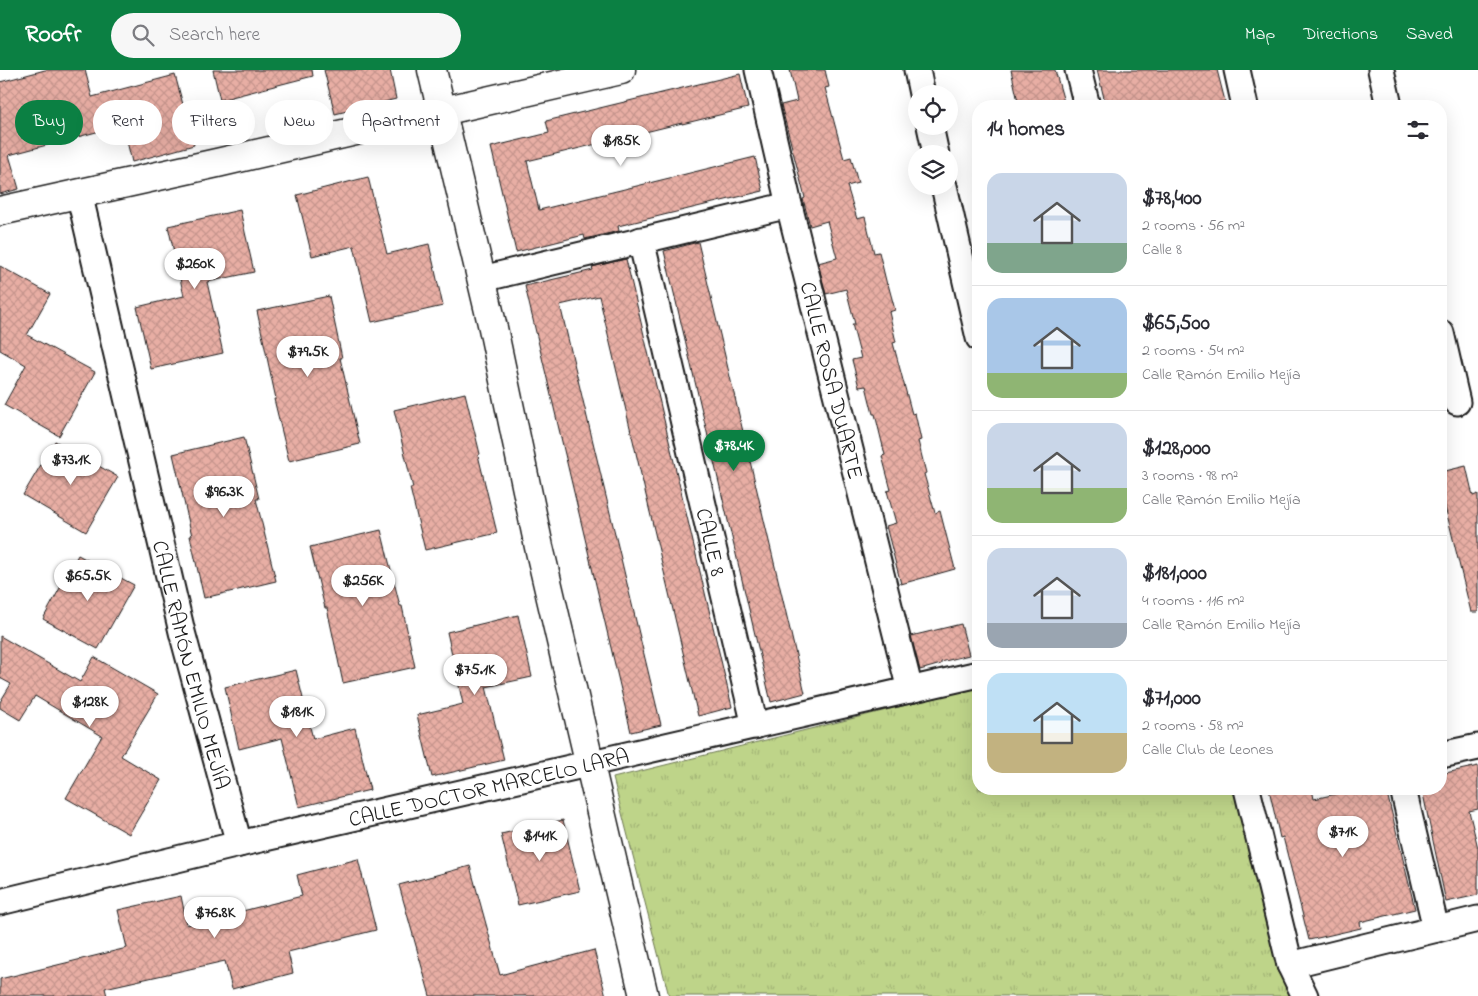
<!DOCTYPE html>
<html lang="en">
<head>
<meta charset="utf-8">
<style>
  :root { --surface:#fff; --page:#f7f7f7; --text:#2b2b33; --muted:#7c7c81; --line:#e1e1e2; --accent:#0b8043 }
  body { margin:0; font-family:"Indie Flower",sans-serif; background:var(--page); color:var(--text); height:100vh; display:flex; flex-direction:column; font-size:19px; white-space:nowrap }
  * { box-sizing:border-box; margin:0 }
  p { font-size:16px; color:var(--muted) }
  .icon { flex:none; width:28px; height:28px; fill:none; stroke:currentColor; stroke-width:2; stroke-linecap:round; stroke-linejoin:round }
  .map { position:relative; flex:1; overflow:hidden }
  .details { position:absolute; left:972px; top:30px; width:475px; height:695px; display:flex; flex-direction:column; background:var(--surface); border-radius:20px; box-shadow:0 5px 20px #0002 }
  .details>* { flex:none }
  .guide { position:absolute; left:15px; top:30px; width:475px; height:45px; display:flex; gap:10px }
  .tools { position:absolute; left:908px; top:15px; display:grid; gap:10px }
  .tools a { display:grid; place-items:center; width:50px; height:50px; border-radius:50%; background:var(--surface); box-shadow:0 5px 20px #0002; font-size:25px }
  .price { position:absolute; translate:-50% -42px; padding:0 11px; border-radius:18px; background:#fff; color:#222; font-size:16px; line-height:32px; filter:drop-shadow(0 1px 2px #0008) }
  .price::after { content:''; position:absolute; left:50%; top:30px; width:15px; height:11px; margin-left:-8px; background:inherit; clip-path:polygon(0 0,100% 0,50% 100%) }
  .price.active { background:var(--accent); color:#fff }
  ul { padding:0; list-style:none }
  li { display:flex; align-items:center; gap:15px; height:125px; padding:0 15px }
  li+li { border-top:1px solid var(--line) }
  li span { display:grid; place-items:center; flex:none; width:140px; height:100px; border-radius:15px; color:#555 }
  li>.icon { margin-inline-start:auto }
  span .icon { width:60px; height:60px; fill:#fffc; stroke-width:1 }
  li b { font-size:21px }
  h2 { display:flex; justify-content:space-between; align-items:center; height:60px; padding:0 15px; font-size:21px }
  .tag { padding:0 18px; border-radius:22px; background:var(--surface); box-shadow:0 5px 20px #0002; font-size:18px; line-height:45px }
  .tag.active { background:var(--accent); color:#fff }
  header { display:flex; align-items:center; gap:30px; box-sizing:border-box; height:70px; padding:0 25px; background:var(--accent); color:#fff }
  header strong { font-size:24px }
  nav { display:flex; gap:28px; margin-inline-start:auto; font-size:18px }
  .search { width:350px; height:45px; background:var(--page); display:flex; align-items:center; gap:12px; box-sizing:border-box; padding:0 18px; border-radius:28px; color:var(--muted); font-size:19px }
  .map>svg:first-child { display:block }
  .grass { fill:url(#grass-tufts); stroke:#6d7852 }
  .building { fill:url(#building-cross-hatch); stroke:#1c1c1c }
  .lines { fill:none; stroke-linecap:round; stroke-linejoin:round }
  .minor-casing { stroke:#1c1c1c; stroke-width:29 }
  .tertiary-casing { stroke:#1c1c1c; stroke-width:31 }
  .minor { stroke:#fff; stroke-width:25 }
  .tertiary { stroke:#fff; stroke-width:28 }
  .labels { text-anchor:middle; stroke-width:4; stroke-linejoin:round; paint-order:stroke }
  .street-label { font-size:22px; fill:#1c1c1c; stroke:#fff }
</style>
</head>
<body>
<header>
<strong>Roofr</strong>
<div class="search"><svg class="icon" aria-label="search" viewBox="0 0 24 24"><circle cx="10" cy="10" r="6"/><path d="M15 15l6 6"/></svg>Search here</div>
<nav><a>Map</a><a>Directions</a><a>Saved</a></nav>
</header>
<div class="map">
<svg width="1478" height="926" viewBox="0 0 1478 926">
  <defs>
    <pattern id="grass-tufts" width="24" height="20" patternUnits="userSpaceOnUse" patternTransform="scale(1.25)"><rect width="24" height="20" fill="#bed489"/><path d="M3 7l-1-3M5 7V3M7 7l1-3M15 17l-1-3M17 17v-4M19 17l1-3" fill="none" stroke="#a3b576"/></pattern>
    <pattern id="building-cross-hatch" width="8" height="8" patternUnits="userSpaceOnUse" patternTransform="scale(1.25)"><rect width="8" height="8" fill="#e8aea4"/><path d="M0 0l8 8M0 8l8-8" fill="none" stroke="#c6958d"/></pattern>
  </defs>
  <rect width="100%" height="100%" fill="#fff"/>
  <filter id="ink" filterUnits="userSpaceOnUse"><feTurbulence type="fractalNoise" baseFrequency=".02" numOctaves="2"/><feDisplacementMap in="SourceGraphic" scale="10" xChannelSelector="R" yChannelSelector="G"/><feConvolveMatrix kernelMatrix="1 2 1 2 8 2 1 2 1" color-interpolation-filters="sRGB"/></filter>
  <g filter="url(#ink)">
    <!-- grass -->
    <path class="grass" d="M979,617v102h260l55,207h-625l-56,-218z"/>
    <!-- building -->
    <g class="building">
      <path d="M45,0h40l7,27 83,-22 19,70 -62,17 -9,-37 -114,30 10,34 -19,5v-112z"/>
      <path d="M213,0h99l1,6 -93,24z"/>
      <path d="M324,0h66l6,29 -61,15z"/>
      <path d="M790,0h35l4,17 -4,1 19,71 7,-2 7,26 -11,3 10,33 8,-2 9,36 5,-1 8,33 1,-1 7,26 -6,2 7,30 -3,1 19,71 3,-1 6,27 -3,1 8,32 -2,1 11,39 5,-2 15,58 -54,15 -15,-58 10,-3 -9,-32 4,-1 -9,-34 3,-1 -10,-41h-2l-7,-28 -7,1 -7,-27 9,-2 -9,-34h3l-9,-35 -20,5 -8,-31 19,-5 -10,-37 -17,5 -7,-27 2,-1 -24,-93 16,-4z"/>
      <path d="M1011,0h44l9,32 -19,4h-26z"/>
      <path d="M1097,0h120l8,31 -22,5h-97z"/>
      <path d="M740,4l8,34 -66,16v-1l-155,38 12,49 216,-53 8,34 -145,35 1,5 -34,8 -1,-4 -68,17 -25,-105 58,-14 -3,-12z"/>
      <path d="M368,107l19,77 42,-10 14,62 -71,16 -18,-76 -42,10 -15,-61z"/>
      <path d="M240,140l14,62 -47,10 16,71 -72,16 -14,-62 47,-11 -16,-70z"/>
      <path d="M698,172l107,451 -34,9 -107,-451z"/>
      <path d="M626,189l106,448 -34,9 -99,-420 -39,9 101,420 -30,7 -106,-446 68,-16 -1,-3z"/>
      <path d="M0,196l50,28 -23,41 68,37 -36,64 -55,-31 22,-40 -26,-15z"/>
      <path d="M329,226l13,62h-2l20,86 -71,17 -15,-62h2l-19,-88z"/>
      <path d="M465,323l15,61 -2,1 19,78 -72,17 -15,-62h3l-19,-78z"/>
      <path d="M244,367l15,62h-3l20,82 -72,17 -14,-62h2l-19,-82z"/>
      <path d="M55,371l63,36 -32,55 -63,-37z"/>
      <path d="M1466,396l7,30 5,-2v118h-7l-30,-122v-18z"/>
      <path d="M381,460l19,76h2l13,61 -72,16 -16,-75h-2l-15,-61z"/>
      <path d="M78,485l56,30 -36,64 -55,-30z"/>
      <path d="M518,545l14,62 -46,10 18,73 -72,17 -15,-62 46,-11 -16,-72z"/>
      <path d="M961,554l8,31 -28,7v2l-21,6 -9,-34z"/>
      <path d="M0,566l80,46 14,-25 64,37 -37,62 40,24 -32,54 -63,-36 36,-62 -67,-40 -15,24 -20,-12v-6l11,-18 -11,-6z"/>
      <path d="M296,600l17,69 42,-11 15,62 -71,17 -17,-69 -43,11 -14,-62z"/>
      <path d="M1478,696v43l-9,2 9,37v47l-32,7 -24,-113h19v-15z"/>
      <path d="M1269,719h43l2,10 44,-10h28l29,120 -55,13 1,6 -52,12 -26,-103 -3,1z"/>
      <path d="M563,750l17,71 -62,14 -17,-71z"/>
      <path d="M358,789l18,71 -88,22 5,21 -61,16 -7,-28 -120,27 2,8h-107v-17l127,-31 -9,-38 63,-14 6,29 115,-29 -5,-21z"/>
      <path d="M470,796l30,109 94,-25 12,46h-176l-31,-111z"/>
    </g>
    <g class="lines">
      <defs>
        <g id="minor">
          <path id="s1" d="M758,0l31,135 121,485"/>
          <path d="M917,0l5,24"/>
          <path d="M1078,0l9,36"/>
          <path d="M1237,0l8,36"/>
          <path d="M1381,0l8,36"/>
          <path d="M930,56l6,28"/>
          <path d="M944,116l35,152"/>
          <path id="s2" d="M79,123l103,439 57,212"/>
          <path id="s3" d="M641,170l114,486"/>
          <path d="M482,209l307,-74"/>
          <path d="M1441,263l16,69"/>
          <path d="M1441,685l37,-8"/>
          <path d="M1247,719l43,176 15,31"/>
          <path d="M1403,719l33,140"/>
          <path id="s4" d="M0,832l239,-58 740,-170"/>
          <path d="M1290,895l188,-46"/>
        </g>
        <g id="tertiary">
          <path d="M432,0l61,258 46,219 105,449"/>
          <path d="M0,141l217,-48 404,-93"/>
        </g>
      </defs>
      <!-- minor casing -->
      <use href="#minor" class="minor-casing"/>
      <!-- tertiary casing -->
      <use href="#tertiary" class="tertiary-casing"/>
      <!-- minor -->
      <use href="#minor" class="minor"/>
      <!-- tertiary -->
      <use href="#tertiary" class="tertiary"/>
    </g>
  </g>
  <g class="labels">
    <!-- street labels -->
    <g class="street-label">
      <text dy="8" stroke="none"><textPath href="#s1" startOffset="319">CALLE ROSA DUARTE</textPath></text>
      <text dy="8" stroke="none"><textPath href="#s3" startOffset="310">CALLE 8</textPath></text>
      <text dy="8" stroke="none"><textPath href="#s2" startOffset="485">CALLE RAMÓN EMILIO MEJÍA</textPath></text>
      <text dy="8" stroke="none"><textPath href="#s4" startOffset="502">CALLE DOCTOR MARCELO LARA</textPath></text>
    </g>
  </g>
</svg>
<div class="tools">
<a><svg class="icon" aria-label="locate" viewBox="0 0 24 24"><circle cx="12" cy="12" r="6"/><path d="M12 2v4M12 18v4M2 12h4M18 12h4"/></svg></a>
<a><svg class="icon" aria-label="layers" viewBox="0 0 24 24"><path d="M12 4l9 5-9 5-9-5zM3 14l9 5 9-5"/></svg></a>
</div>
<b class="price" style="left:621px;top:97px">$185K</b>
<b class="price" style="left:195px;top:220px">$260K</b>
<b class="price" style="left:308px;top:308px">$79.5K</b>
<b class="price active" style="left:734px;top:402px">$78.4K</b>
<b class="price" style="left:71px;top:416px">$73.1K</b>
<b class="price" style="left:224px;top:448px">$96.3K</b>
<b class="price" style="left:88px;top:532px">$65.5K</b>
<b class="price" style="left:363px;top:537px">$256K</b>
<b class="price" style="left:475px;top:626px">$75.1K</b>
<b class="price" style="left:90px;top:658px">$128K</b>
<b class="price" style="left:297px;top:668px">$181K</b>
<b class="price" style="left:1343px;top:788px">$71K</b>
<b class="price" style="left:540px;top:792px">$141K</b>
<b class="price" style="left:215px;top:869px">$76.8K</b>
<div class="guide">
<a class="tag active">Buy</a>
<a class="tag">Rent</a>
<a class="tag">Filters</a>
<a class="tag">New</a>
<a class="tag">Apartment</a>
</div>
<section class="details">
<h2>14 homes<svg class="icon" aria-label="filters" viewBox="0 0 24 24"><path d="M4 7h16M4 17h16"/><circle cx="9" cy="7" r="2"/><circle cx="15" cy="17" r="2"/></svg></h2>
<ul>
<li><span style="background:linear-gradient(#c9d6e8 70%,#7fa58c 0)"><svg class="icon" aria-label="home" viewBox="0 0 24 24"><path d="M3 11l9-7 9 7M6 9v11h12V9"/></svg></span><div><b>$78,400</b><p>2 rooms · 56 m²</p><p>Calle 8</p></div></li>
<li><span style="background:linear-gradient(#a9c7e8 75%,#8fb573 0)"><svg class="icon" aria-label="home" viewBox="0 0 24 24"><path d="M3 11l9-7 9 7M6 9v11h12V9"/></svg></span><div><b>$65,500</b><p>2 rooms · 54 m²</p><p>Calle Ramón Emilio Mejía</p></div></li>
<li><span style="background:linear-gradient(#c9d6e8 65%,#8fb573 0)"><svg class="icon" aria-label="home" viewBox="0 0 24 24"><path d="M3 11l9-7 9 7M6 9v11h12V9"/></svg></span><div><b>$128,000</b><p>3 rooms · 98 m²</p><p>Calle Ramón Emilio Mejía</p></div></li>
<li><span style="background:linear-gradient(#c9d6e8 75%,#9aa5b1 0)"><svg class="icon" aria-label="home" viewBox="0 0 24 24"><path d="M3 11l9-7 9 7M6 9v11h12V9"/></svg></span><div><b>$181,000</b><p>4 rooms · 116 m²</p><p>Calle Ramón Emilio Mejía</p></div></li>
<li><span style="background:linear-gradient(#bfe0f5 60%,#c2b280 0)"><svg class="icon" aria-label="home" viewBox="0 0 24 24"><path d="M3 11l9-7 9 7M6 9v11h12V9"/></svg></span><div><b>$71,000</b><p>2 rooms · 58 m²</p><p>Calle Club de Leones</p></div></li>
</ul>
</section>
</div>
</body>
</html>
